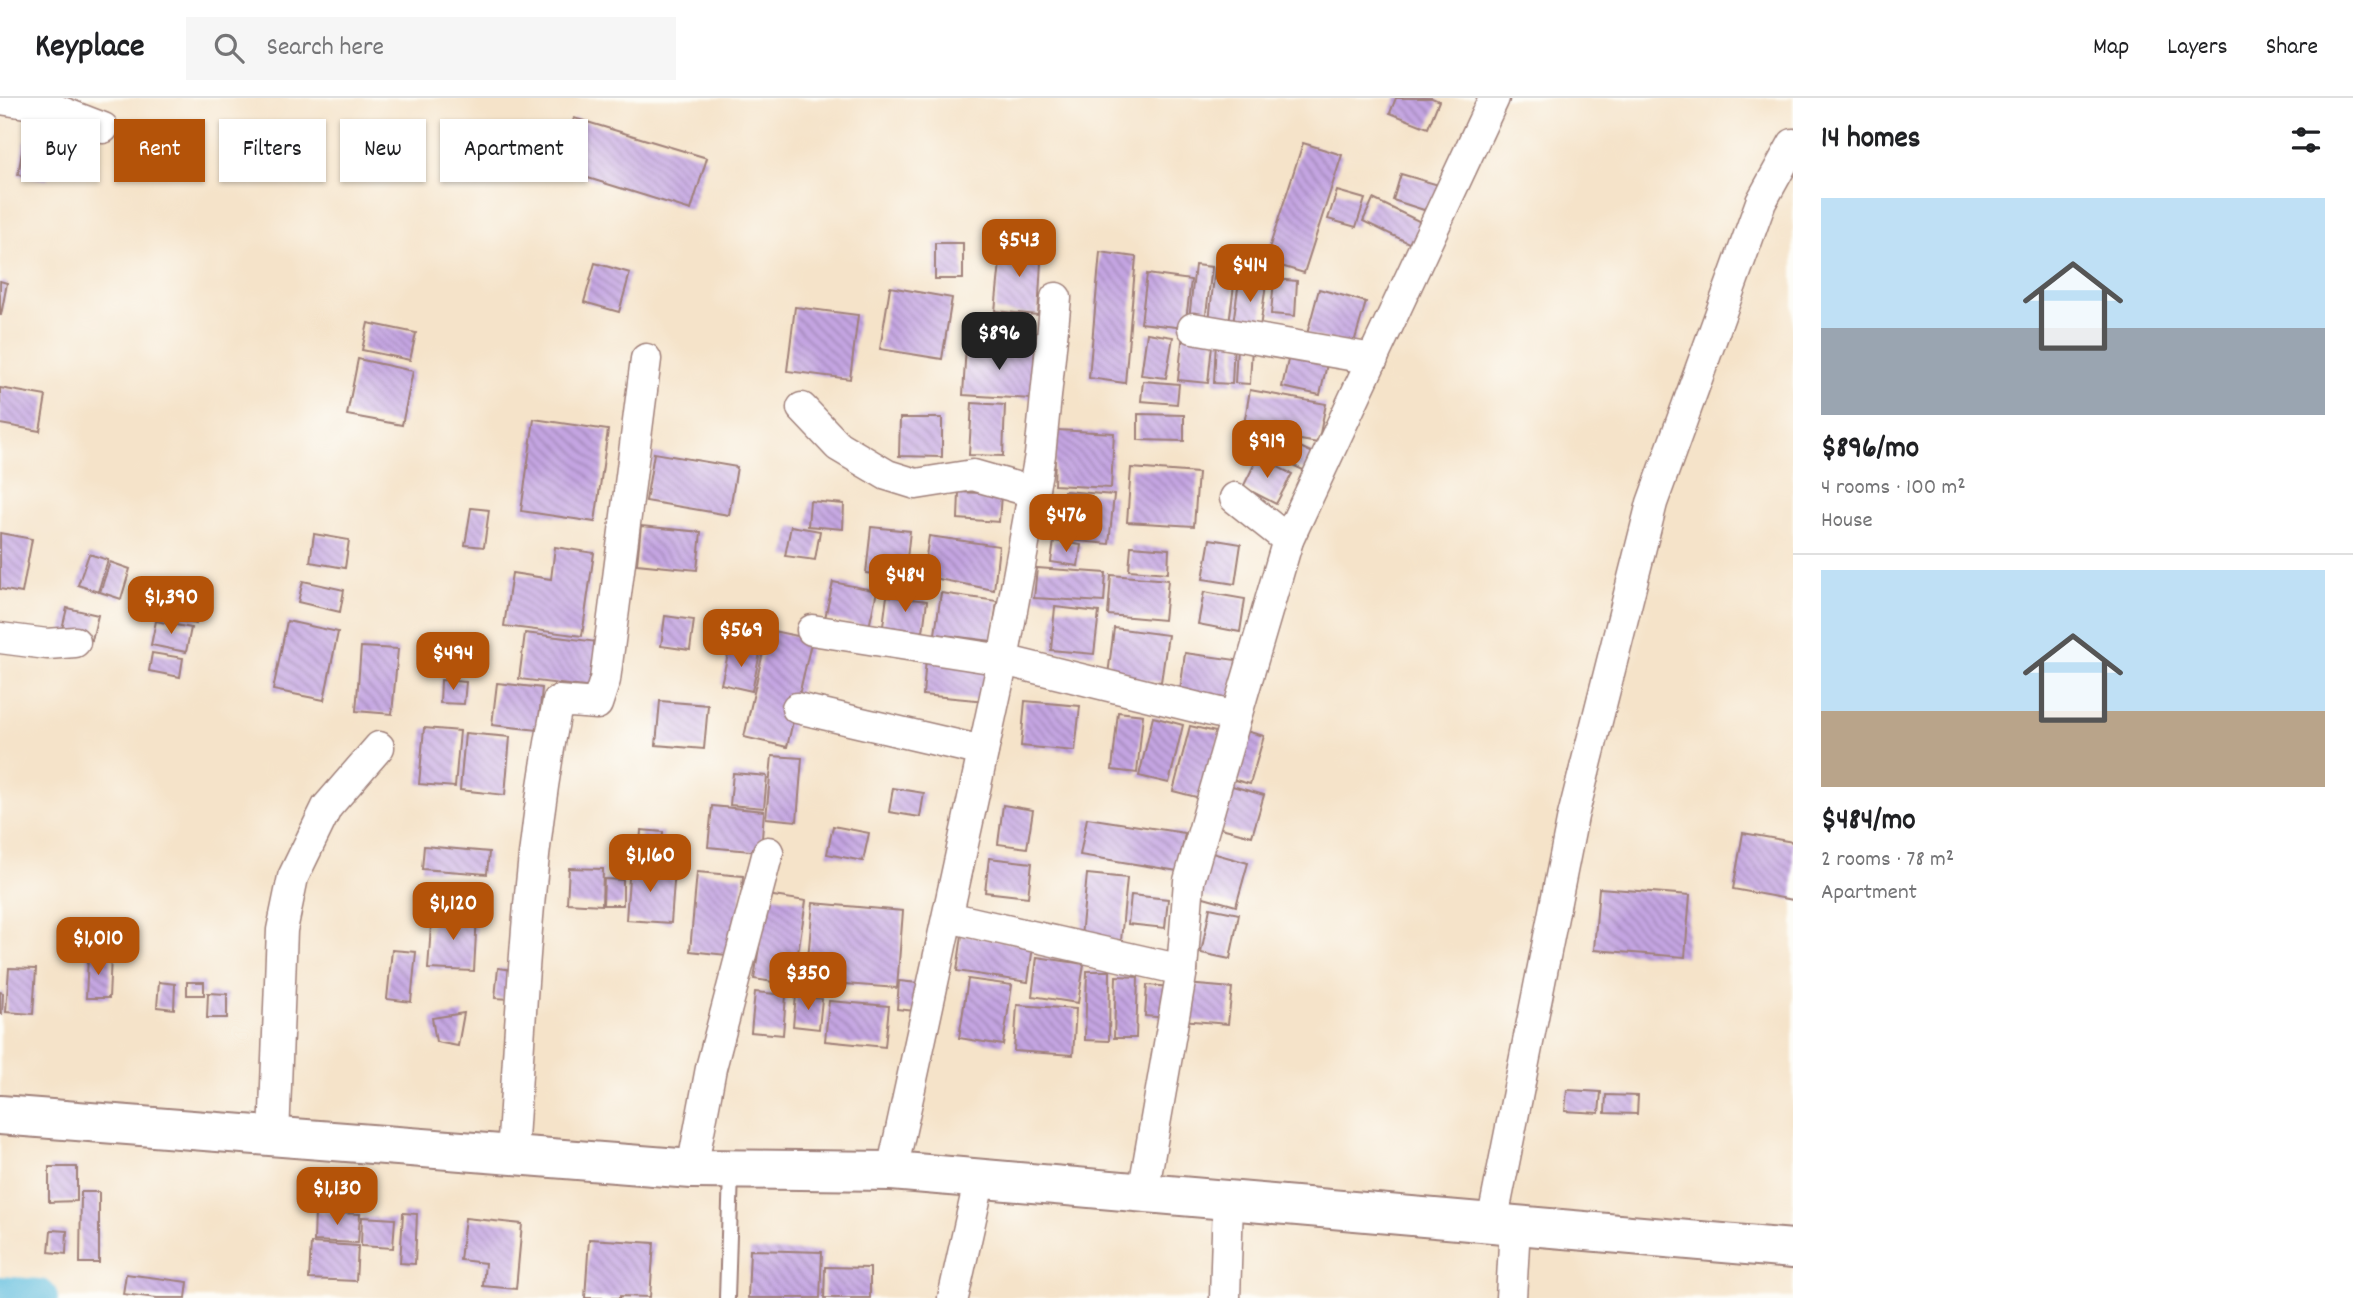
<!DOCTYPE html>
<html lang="en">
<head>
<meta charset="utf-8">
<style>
  :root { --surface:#fff; --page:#f6f6f6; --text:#202124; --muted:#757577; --line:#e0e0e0; --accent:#b45309 }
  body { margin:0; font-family:Dekko,sans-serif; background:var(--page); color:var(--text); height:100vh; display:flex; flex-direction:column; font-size:26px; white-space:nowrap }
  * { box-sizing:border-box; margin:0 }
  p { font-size:23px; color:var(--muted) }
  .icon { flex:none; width:38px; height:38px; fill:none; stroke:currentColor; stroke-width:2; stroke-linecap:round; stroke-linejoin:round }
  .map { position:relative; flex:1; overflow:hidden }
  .sheet { display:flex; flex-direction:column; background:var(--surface); width:560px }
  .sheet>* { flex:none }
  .top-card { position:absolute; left:21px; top:21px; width:665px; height:63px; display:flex; gap:14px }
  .price { position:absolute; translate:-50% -60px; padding:0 16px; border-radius:14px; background:var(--accent); color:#fff; font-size:23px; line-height:46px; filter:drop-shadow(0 2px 4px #0008) }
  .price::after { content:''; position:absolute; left:50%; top:42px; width:21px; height:16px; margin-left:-10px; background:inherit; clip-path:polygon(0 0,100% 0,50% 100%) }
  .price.current { background:#222; color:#fff }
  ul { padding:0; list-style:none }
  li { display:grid; align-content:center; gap:14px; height:371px; padding:0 28px }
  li+li { border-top:2px solid var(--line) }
  li span { display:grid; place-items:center; height:217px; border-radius:0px; color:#555 }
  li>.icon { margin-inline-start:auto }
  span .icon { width:126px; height:126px; fill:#fffc; stroke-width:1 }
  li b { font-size:30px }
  h2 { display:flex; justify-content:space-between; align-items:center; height:84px; padding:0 28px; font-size:30px }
  .chip { padding:0 24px; border-radius:0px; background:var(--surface); box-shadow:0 2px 5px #0004; font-size:24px; line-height:63px }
  .chip.current { background:var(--accent); color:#fff }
  header { display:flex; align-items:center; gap:42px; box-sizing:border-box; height:98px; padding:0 35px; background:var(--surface); border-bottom:2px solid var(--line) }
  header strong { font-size:33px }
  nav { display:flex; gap:38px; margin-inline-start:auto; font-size:24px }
  .search { width:490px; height:63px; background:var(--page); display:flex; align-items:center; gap:18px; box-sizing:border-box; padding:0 24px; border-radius:0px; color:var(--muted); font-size:26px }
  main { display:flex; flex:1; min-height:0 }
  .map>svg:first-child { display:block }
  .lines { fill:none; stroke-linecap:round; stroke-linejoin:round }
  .canal { stroke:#60bede; stroke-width:38 }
  .building { fill:url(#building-back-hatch) }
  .lane-casing { stroke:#a0817a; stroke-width:18 }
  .street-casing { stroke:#a0817a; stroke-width:33 }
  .secondary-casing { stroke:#a0817a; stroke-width:42 }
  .lane { stroke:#fff; stroke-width:14 }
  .street { stroke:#fff; stroke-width:30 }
  .secondary { stroke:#fff; stroke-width:38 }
</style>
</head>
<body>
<header>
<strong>Keyplace</strong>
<div class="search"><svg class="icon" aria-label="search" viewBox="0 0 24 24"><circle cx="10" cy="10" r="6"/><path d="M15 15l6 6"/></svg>Search here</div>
<nav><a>Map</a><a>Layers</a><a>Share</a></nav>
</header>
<main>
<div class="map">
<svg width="1793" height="1200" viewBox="0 0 1793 1200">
  <defs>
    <pattern id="building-back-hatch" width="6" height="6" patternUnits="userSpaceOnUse" patternTransform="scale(1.75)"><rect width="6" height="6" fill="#c4a5e2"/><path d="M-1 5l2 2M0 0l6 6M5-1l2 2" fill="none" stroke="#a186b7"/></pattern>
  </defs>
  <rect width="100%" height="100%" fill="#fdfcf7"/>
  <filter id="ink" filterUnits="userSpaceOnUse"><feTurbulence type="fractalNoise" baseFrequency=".0143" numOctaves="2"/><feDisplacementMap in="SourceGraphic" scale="14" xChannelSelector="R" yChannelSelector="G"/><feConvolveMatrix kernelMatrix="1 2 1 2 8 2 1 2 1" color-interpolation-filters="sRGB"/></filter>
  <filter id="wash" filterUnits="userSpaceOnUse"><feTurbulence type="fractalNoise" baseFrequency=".00686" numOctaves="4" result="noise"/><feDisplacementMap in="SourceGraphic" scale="28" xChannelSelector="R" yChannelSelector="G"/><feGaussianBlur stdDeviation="1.57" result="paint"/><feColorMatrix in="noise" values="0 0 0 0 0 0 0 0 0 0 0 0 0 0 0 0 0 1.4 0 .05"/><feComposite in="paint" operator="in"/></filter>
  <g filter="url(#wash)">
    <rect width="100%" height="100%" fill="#f5e3c9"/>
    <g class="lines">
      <!-- canal -->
      <path class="canal" d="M0,1197l39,3"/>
    </g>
    <g id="blocks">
      <!-- building -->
      <g class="building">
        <path d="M1396,0h36l7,3 -11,27 -38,-15z"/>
        <path d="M574,20l133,40 -16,52 -132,-41z"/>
        <path d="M24,43l29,5 -6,34 -29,-5z"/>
        <path d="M1303,45l39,12 -38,118 -39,-12z"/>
        <path d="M1401,76l41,12 -18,24 -31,-10z"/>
        <path d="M1337,93l28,8 -9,28 -28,-8z"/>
        <path d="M1373,101l54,26 -10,22 -54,-26z"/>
        <rect x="935" y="145" width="28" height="36"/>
        <path d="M1002,145l40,1 -4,71 -43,-4z"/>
        <path d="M1100,154l36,5 -11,126 -36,-5z"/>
        <path d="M595,165l35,10 -11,39 -35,-10z"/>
        <path d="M1195,167l17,2 -7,55 -16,-2z"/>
        <path d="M1215,170l21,2 -7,54 -20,-3z"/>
        <path d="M1147,176l44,6 -6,48 -44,-5z"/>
        <path d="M1274,181l23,2 -2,35 -24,-2z"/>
        <path d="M0,183l7,2 -6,32h-1z"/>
        <path d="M1239,183l27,3 -6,44 -27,-4z"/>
        <path d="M890,189l62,11 -10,61 -62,-10z"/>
        <path d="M1319,191l47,13 -13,44 -46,-12z"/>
        <path d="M795,209l63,8 -8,64 -63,-8z"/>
        <path d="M368,225l48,10 -6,27 -48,-10z"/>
        <path d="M1147,235l26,4 -7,41 -25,-3z"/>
        <path d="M1183,235l30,3 -5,47 -30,-3z"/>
        <path d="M1216,242l18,1 -2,43 -18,-1z"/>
        <path d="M966,247l69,3 -3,51 -69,-4z"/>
        <path d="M1237,248h15l-2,38 -15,-1z"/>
        <path d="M1290,253l38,9 -8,35 -38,-8z"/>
        <path d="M358,261l55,12 -11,54 -55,-10z"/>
        <path d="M1143,283l36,3 -2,20 -36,-3z"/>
        <path d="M0,290l46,8 -6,35 -40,-7z"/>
        <path d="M1250,292l76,14 -8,39 -75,-13z"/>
        <path d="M972,305l33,2 -2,51 -34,-1z"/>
        <path d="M1138,316l46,1v26l-46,-1z"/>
        <path d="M900,320h42v39l-43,-1z"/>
        <path d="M534,321l74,11 -13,92 -74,-11z"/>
        <path d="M1056,332l58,3 -3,55 -57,-3z"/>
        <path d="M1279,339l34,16 -8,18 -34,-16z"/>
        <path d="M654,355l83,14 -8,48 -83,-14z"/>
        <path d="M1258,359l34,17 -16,30 -33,-17z"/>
        <path d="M1131,370l67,5 -4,53 -67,-4z"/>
        <path d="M1064,393l50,4 -5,49 -50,-5z"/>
        <path d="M959,394l42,2 -2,28 -41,-3z"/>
        <path d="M810,403l34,3 -1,25 -35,-3z"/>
        <path d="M471,410l18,2 -5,37 -19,-2z"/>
        <path d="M641,428l60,6 -4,38 -60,-6z"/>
        <path d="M791,428l29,5 -5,29 -30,-4z"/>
        <path d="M871,429l39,4 -5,46 -39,-4z"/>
        <path d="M0,435l32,6 -10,54 -22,-4z"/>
        <path d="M314,436l35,6 -4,28 -35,-6z"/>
        <path d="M929,438l70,10 -5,44 -71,-14z"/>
        <path d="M1210,441l31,5 -6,40 -32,-5z"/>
        <path d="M1054,443l27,4 -3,21 -27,-4z"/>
        <path d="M1131,448l38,3 -1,24 -39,-3z"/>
        <path d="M555,449l39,6 -12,83 -78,-10 8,-53 39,6z"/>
        <path d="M89,456l19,6 -10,32 -20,-7z"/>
        <path d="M110,464l20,7 -9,30 -21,-7z"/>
        <path d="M1037,470l69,5 -2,29 -70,-4z"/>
        <path d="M1111,477l57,5 -4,40 -56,-5z"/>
        <path d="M164,481l39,8 -7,37 -39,-7z"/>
        <path d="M303,483l41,9 -4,22 -42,-10z"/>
        <path d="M833,484l44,9 -8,36 -44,-9z"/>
        <path d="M1204,494l41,7 -5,33 -42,-8z"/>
        <path d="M941,495l56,8 -5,40 -57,-7z"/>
        <path d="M887,498l40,5 -4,31 -40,-6z"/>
        <path d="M1055,509l44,5 -5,42 -43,-4z"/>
        <path d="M67,510l31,7 -6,25 -31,-7z"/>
        <path d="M665,518l29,4 -4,30 -29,-4z"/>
        <path d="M156,523l35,7 -5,24 -35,-7z"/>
        <path d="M287,523l51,11 -14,68 -51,-10z"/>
        <path d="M1114,530l54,7 -7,47 -53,-7z"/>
        <path d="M768,532l44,9 -25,108 -43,-10z"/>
        <path d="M525,535l81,10 -5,46 -82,-10z"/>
        <path d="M730,548l30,7 -8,38 -31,-7z"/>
        <path d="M361,549l37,2 -6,65 -36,-3z"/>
        <path d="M152,555l31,5 -3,19 -31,-6z"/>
        <path d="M1185,555l51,7 -5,39 -51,-7z"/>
        <path d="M926,560l63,6 -3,37 -63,-6z"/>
        <path d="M441,582l25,2 -2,22 -24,-1z"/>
        <path d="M497,585l45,5 -4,42 -46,-5z"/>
        <path d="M660,603l48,4 -4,44 -48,-4z"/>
        <path d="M1025,603l55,5 -5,45 -54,-5z"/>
        <path d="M1118,614l25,3 -6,58 -25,-3z"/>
        <path d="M1153,619l30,8 -14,58 -30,-7z"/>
        <path d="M1190,628l30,7 -16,66 -31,-8z"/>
        <path d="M424,630l36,3 -5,56 -36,-3z"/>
        <path d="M1242,632l22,6 -14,48 -22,-6z"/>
        <path d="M465,635l45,4 -5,58 -45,-5z"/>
        <path d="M772,658l30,2 -5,63 -31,-3z"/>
        <path d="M733,675l34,3 -3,32 -34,-3z"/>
        <path d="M1225,686l39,11 -12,41 -39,-10z"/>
        <path d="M893,690l31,5 -4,24 -31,-5z"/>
        <path d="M1003,707l30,5 -6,38 -29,-4z"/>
        <path d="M712,708l52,5 -3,41 -53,-5z"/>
        <path d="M1087,720l98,15 -7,38 -98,-16z"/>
        <path d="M833,728l36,7 -6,28 -36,-7z"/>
        <path d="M641,732l22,2 -2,29 -22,-1z"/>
        <path d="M1743,735l50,9v58l-60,-11z"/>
        <path d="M424,748l65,6 -2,22 -65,-5z"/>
        <path d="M1205,753l43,12 -12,43 -43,-12z"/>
        <path d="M989,760l43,5 -4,34 -43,-5z"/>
        <path d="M630,766l45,4 -4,55 -45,-3z"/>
        <path d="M569,770l34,1 -1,36 -35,-2z"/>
        <path d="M697,774l46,4 -7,80 -46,-5z"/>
        <path d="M1087,776l40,4 -6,63 -40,-4z"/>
        <path d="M604,781l19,1v25h-20z"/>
        <path d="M447,785l36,2 -2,16 -35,-2z"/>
        <path d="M1599,790l91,7 -5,62 -91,-7z"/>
        <path d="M767,797l39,6 -13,84 -39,-6z"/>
        <path d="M1131,797l37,4 -3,29 -37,-4z"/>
        <path d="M813,805l90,8 -6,77 -91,-7z"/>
        <path d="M1210,810l29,6 -9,45 -29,-6z"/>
        <path d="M432,814l45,2 -3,57 -46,-2z"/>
        <path d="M962,837l71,11 -5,36 -71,-11z"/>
        <path d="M392,852l24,2 -5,50 -24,-3z"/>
        <path d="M88,857l23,1 -2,42h-23z"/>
        <path d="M1037,859l47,7 -6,39 -46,-7z"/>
        <path d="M9,870l27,1 -3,45 -27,-2z"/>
        <path d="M498,870l16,2 -3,29 -16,-1z"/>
        <path d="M1087,873h23l-1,70 -24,-1z"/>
        <path d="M1116,878l22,1 -2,61h-22z"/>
        <path d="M968,881l44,6 -9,60 -44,-7z"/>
        <path d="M899,883l28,3 -3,28 -27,-3z"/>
        <path d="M159,884l16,2 -1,25 -17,-2z"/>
        <rect x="187" y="884" width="17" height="13"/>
        <path d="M1186,886l46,4 -4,36 -46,-4z"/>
        <path d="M1147,887l24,2 -2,31 -24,-2z"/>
        <path d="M0,894l3,1 -1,21h-2z"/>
        <path d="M755,894l31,3 -3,40 -32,-3z"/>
        <path d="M208,895l19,1v24h-20z"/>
        <path d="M796,898l26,3 -3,30 -26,-3z"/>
        <path d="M829,903l60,5 -4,41 -60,-6z"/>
        <path d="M1017,907l59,4 -3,46 -59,-4z"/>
        <path d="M464,915l-6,33 -22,-4 -4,-24z"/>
        <path d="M1567,992l34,2 -2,21 -34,-2z"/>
        <path d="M1606,997l32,1 -1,18 -32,-1z"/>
        <path d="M49,1069h28v34l-28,1z"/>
        <path d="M81,1094h18v71h-19z"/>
        <path d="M315,1114l45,2 -2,29 -44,-2z"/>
        <path d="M403,1115l14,1 -2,50 -15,-1z"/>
        <path d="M362,1119l33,2 -2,29 -32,-2z"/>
        <path d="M465,1120l57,6 -6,65 -33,-3 2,-23 -25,-3z"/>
        <path d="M51,1132l16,1 -1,23 -17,-2z"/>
        <path d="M589,1141l65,4 -4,54 -30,-1v2h-35z"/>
        <path d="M311,1145l47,3 -2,35 -47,-2z"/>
        <path d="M750,1152l72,2 -2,46h-72z"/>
        <path d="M825,1169l45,1v30h-46z"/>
        <path d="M126,1176l62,8 -2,16h-29l-34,-4z"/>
      </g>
    </g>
  </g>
  <g filter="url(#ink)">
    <use href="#blocks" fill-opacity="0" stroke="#a0817a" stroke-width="2"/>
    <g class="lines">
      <defs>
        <path id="lane" d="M727,1200l4,-126"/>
        <g id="street">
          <path d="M0,1l46,7 57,22"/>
          <path d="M1193,230l180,31"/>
          <path d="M802,310l36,38 49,29 29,9 57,-9 60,17"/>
          <path d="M1235,400l53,42"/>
          <path d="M812,532l191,30 233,57 52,-177 206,-442"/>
          <path d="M0,540l47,6 28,-2"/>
          <path d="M797,610l186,43"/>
          <path d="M948,819l234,53 7,-89 47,-164"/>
          <path d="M274,1039l8,-207 11,-53 34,-70 52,-60"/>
          <path d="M512,1057c10,-152 15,-305 46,-454l39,3 8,-24 41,-321"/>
          <path d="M692,1071l19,-101 57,-216"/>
          <path d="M892,1073l111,-511 37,-205 16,-157"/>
          <path d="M1143,1095l39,-223"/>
          <path d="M1492,1125l81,-407 79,-313 109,-301 32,-58"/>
          <path d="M953,1200l27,-120"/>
          <path d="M1225,1200l3,-97"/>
          <path d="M1511,1200l4,-72"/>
        </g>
        <path id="secondary" d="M0,1017l692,54 200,2 901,78"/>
      </defs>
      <!-- lane casing -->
      <use href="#lane" class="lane-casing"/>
      <!-- street casing -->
      <use href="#street" class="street-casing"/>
      <!-- secondary casing -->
      <use href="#secondary" class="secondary-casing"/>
      <!-- lane -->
      <use href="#lane" class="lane"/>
      <!-- street -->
      <use href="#street" class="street"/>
      <!-- secondary -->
      <use href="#secondary" class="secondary"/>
    </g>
  </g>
</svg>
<b class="price" style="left:1019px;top:181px">$543</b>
<b class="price" style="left:1250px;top:206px">$414</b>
<b class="price current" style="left:999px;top:274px">$896</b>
<b class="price" style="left:1267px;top:382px">$919</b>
<b class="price" style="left:1066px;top:456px">$476</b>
<b class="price" style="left:905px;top:516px">$484</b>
<b class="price" style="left:171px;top:538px">$1,390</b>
<b class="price" style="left:741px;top:571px">$569</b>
<b class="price" style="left:453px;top:594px">$494</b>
<b class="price" style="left:650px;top:796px">$1,160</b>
<b class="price" style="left:453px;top:844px">$1,120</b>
<b class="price" style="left:98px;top:879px">$1,010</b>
<b class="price" style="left:808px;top:914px">$350</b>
<b class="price" style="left:337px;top:1129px">$1,130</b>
<div class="top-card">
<a class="chip">Buy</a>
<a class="chip current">Rent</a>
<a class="chip">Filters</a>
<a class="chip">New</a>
<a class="chip">Apartment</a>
</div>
</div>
<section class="sheet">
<h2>14 homes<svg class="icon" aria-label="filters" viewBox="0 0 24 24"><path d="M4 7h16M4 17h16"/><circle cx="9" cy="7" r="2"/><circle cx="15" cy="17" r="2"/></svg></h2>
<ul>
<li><span style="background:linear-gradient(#bfe0f5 60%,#9aa5b1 0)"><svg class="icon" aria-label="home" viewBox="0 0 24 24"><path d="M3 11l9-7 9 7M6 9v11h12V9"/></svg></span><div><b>$896/mo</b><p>4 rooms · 100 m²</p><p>House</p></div></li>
<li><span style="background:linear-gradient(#bfe0f5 65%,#b9a48a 0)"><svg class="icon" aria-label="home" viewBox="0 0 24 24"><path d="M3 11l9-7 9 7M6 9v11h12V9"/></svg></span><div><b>$484/mo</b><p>2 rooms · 78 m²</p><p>Apartment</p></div></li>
</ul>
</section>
</main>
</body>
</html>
